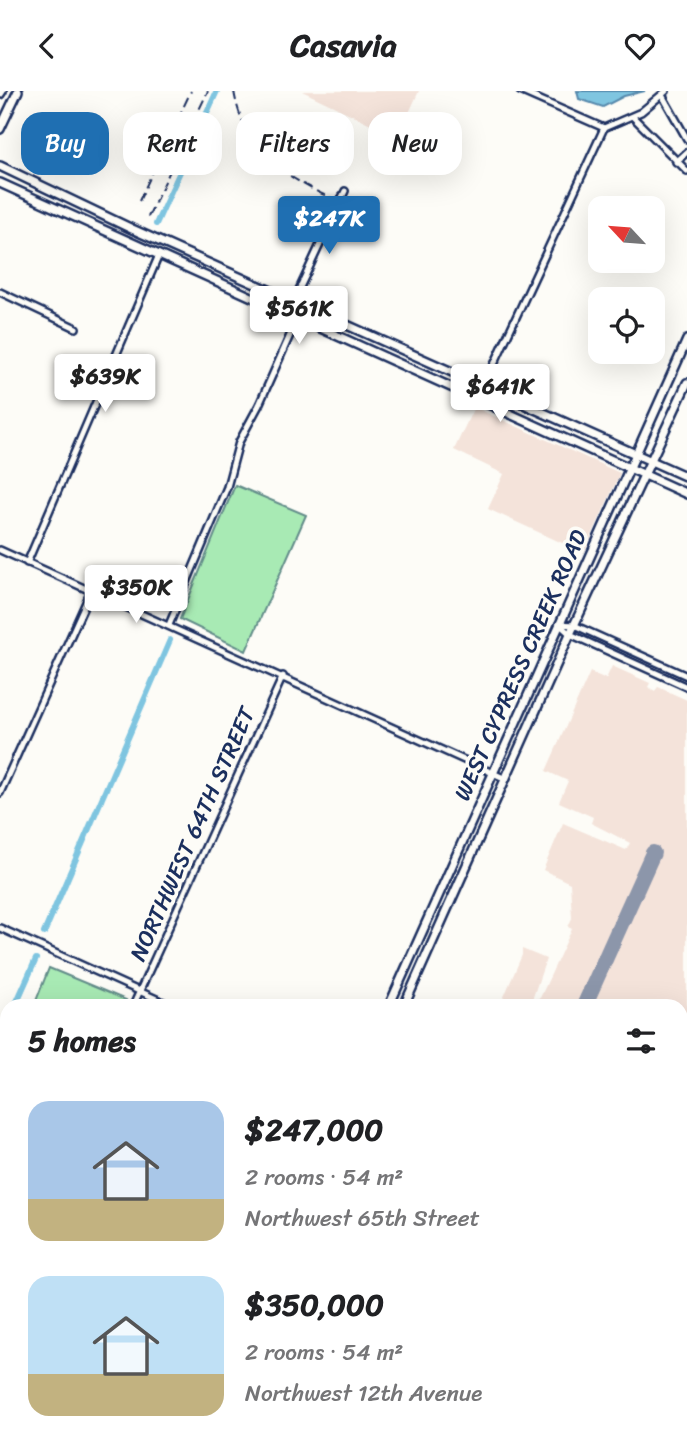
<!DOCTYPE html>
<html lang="en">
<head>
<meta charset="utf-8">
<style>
  :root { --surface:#fff; --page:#f6f6f6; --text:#202124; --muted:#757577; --accent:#1f6fb2 }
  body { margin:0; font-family:Sriracha,sans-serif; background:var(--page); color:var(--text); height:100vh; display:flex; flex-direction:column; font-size:26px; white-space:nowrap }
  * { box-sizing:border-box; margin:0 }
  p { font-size:23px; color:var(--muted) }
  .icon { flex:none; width:38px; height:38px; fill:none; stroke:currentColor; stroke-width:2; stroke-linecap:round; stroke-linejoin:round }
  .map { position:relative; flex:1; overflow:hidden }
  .side { position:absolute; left:0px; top:908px; width:688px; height:450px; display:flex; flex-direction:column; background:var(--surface); border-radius:21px 21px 0 0; box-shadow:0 7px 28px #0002 }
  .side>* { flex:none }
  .top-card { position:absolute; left:21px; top:21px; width:646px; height:63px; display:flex; gap:14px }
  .needle { width:46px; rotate:296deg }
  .buttons { position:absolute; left:588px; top:105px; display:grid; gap:14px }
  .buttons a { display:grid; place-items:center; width:77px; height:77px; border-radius:14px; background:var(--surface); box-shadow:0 7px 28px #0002; font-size:35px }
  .price { position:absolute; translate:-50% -60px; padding:0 16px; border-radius:7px; background:#fff; color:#222; font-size:23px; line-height:46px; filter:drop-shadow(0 2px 4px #0008) }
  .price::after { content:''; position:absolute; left:50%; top:42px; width:21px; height:16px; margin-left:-10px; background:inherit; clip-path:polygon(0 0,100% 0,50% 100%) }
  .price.on { background:var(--accent); color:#fff }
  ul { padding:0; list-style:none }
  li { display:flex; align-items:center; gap:21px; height:175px; padding:0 28px }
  li span { display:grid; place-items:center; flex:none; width:196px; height:140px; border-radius:21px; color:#555 }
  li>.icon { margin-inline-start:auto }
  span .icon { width:84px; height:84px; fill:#fffc; stroke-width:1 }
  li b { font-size:30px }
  h2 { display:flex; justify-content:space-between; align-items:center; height:84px; padding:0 28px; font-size:30px }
  .chip { padding:0 24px; border-radius:21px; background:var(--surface); box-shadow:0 7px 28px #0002; font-size:24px; line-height:63px }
  .chip.on { background:var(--accent); color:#fff }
  header { display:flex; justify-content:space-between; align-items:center; height:91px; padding:0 28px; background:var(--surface); font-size:32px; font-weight:800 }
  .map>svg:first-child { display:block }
  .built { fill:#f4e3da }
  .green { fill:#a8eab4; stroke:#628c89; stroke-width:2 }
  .water { fill:#7fc5e0; stroke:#5789ac; stroke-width:2 }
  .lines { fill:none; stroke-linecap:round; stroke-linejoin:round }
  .canal { stroke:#7fc5e0; stroke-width:6 }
  .taxiway { stroke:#8c96aa; stroke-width:16 }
  .runway { stroke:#8c96aa; stroke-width:38 }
  .minor-casing { stroke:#1b2f5e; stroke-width:10 }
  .major-casing { stroke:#1b2f5e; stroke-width:12 }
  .minor { stroke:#fdfcf7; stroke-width:5 }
  .major { stroke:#fdfcf7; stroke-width:7 }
  .rail { stroke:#1b2f5e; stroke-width:2; stroke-dasharray:10 5; stroke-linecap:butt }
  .labels { text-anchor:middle; stroke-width:7; stroke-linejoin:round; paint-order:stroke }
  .street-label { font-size:23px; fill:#1b2f5e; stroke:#fdfcf7 }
</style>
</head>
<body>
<header><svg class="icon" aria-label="back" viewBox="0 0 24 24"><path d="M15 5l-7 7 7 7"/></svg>Casavia<svg class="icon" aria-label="heart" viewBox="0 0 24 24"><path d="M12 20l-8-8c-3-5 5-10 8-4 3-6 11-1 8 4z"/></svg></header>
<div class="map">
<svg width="687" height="1357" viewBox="0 0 687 1357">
  <rect width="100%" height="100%" fill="#fdfcf7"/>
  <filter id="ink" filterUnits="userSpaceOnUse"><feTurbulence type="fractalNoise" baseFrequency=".0143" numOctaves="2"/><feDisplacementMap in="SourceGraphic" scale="14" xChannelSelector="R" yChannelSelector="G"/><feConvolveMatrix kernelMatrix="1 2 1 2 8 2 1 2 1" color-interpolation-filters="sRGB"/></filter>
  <g filter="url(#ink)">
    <!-- built -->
    <g class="built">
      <path d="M302,0h117l-21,46z"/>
      <path d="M474,316l146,66 -36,80 -96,-44 16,-35 -50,-24z"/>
      <path d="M612,575l38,17 -2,4 7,4 3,-4 29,13v748h-321l2,-6h313v-436h-181l22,-51v-6l24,10 -14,41 8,-2 32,-69 -4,-2 4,-9 -2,-35 -27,-13 20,-47 63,27 4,-7 -39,-20 2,-6 -34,-15 9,-21 -22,-10 44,-99 16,7z"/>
      <path d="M302,1351h41l-3,6h-40z"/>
    </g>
    <!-- green -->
    <g class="green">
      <path d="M235,394l71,30 -60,136 -66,-32z"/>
      <path d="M49,877l77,32 -3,6h-89z"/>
    </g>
    <!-- water -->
    <path class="water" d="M577,0h68l-21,5 -21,11 -24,-8z"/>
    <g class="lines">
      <!-- canal -->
      <g class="canal">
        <path d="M156,133l61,-133"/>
        <path d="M44,842l126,-293"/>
        <path d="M15,915l21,-47"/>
        <path d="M0,950l7,-16"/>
      </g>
      <!-- taxiway -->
      <g class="taxiway">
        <path d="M584,915l69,-153"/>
        <path d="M681,1070l6,2"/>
        <path d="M681,1113l6,2"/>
        <path d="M633,1351l18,6"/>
        <path d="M495,1357l2,-6"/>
      </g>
      <!-- runway -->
      <g class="runway">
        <path d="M681,1153l6,-17"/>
        <path d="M607,1357l3,-6"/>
      </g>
      <defs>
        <g id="minor">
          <path d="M520,0l84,37 37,-16 25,-21"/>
          <path d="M662,4l25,44"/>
          <path d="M633,26l54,54"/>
          <path d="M676,71l11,-10"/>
          <path d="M0,201l76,36"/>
          <path d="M478,308l126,-271"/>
          <path d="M0,459l506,229"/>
          <path d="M27,472l132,-308"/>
          <path d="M559,533l11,10 117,53"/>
          <path d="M559,533l15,1 113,51"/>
          <path d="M169,534l58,-138 12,-45 20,-37 36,-81 1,-28 49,-105"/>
          <path d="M0,702l91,-202"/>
          <path d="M0,837l172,78"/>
          <path d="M133,915l150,-330"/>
          <path d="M0,1211l7,-16"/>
          <path d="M353,1357l2,-6"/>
        </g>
        <g id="major">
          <path d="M0,3l2,-3"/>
          <path d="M0,38l18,-38"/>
          <path d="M0,75l132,63 555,248"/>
          <path d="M0,92l687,311"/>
          <path d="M389,915l298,-666"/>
          <path d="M404,915l166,-372 117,-251"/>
          <path d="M191,1357l3,-6"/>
          <path d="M206,1357l2,-6"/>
        </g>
      </defs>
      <!-- minor casing -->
      <use href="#minor" class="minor-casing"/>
      <!-- major casing -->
      <use href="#major" class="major-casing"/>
      <!-- minor -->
      <use href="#minor" class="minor"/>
      <!-- major -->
      <use href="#major" class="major"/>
      <!-- rail -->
      <g class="rail">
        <path d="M234,0c9,57 49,86 99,108"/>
        <path d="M139,110l52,-110"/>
        <path d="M148,126l60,-126"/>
      </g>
    </g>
  </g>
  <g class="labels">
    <!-- street labels -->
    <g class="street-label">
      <text transform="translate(520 574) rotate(-66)" y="8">WEST CYPRESS CREEK ROAD</text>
      <text transform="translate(192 743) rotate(-66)" y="8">NORTHWEST 64TH STREET</text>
    </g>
  </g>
</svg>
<div class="buttons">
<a><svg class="needle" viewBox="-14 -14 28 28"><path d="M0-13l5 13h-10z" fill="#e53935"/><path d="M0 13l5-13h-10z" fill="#757577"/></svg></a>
<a><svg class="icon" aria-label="locate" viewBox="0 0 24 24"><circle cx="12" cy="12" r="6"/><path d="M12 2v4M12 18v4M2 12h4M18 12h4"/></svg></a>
</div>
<b class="price on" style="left:329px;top:165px">$247K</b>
<b class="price" style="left:299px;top:255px">$561K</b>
<b class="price" style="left:105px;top:323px">$639K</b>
<b class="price" style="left:500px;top:333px">$641K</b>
<b class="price" style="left:136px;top:534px">$350K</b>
<div class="top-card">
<a class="chip on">Buy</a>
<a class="chip">Rent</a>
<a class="chip">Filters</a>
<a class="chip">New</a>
</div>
<section class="side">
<h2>5 homes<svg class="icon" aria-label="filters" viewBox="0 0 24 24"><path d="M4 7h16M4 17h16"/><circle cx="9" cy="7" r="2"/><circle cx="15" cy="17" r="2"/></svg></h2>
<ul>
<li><span style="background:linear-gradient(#a9c7e8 70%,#c2b280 0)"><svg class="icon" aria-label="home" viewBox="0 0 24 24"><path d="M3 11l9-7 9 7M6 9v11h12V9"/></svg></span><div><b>$247,000</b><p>2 rooms · 54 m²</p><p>Northwest 65th Street</p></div></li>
<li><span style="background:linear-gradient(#bfe0f5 70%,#c2b280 0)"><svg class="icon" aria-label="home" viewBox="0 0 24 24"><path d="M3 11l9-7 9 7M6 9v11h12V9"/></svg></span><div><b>$350,000</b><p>2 rooms · 54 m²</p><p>Northwest 12th Avenue</p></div></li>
</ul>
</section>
</div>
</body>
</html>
